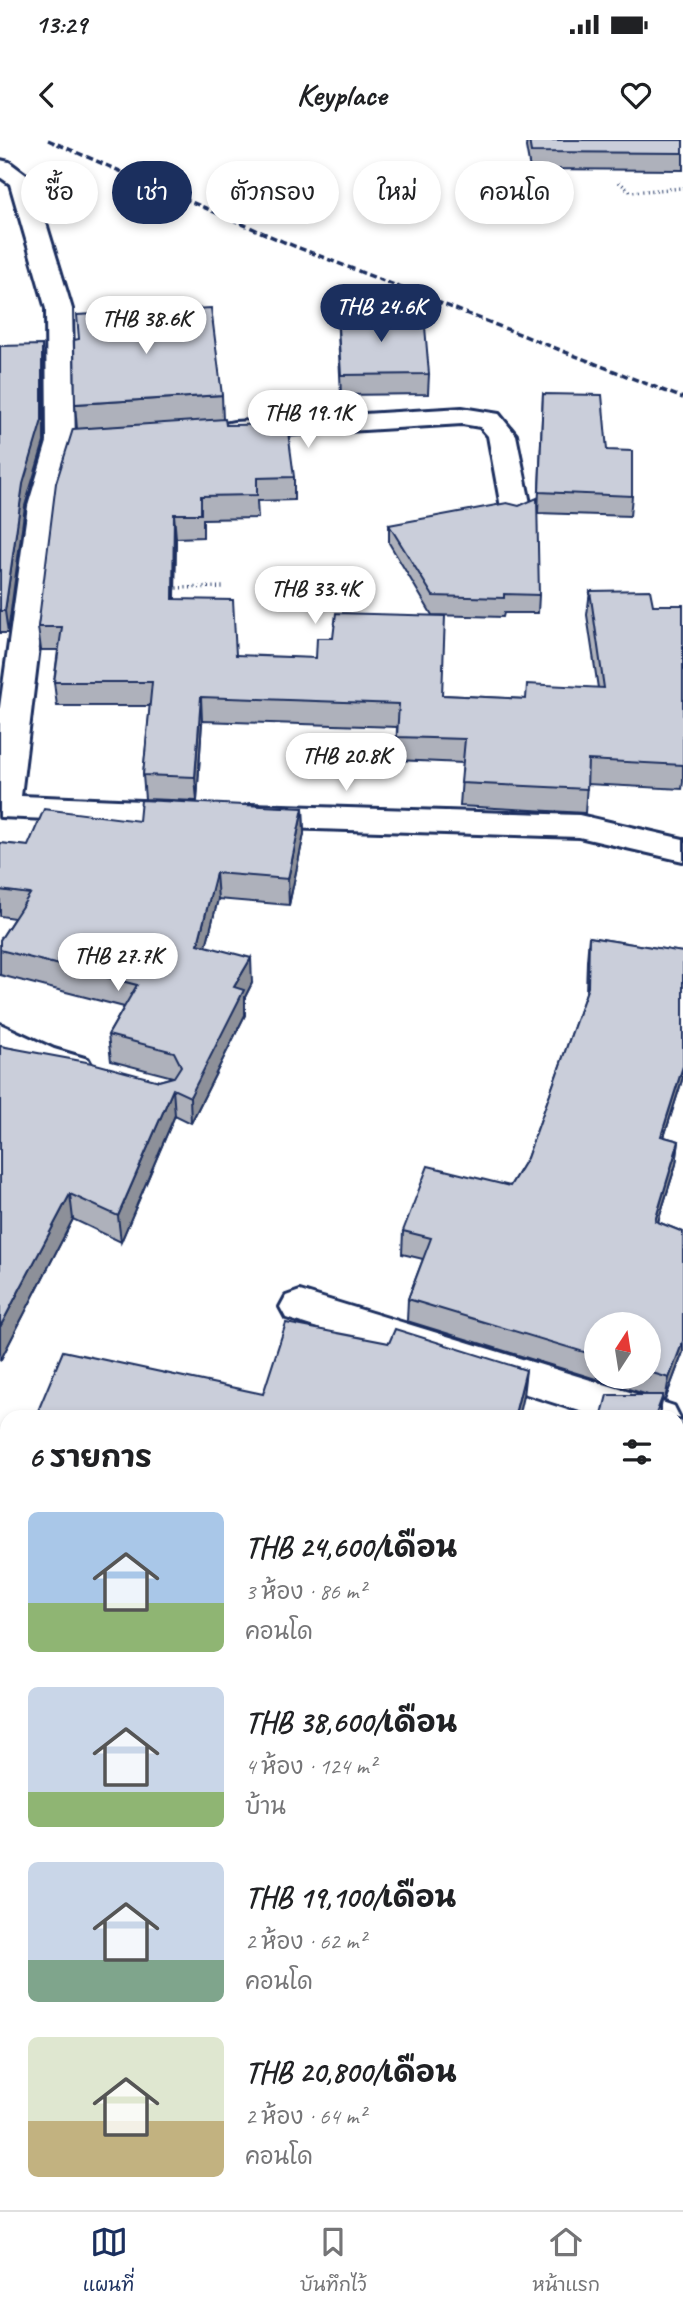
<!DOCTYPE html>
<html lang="th">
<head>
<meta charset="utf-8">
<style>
  :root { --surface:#fff; --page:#f6f6f6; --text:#202124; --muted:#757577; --line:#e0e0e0; --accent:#1b2f5e }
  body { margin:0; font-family:Caveat,"Playpen Sans Thai",sans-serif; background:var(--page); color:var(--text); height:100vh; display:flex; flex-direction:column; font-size:26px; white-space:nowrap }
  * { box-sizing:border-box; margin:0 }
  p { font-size:23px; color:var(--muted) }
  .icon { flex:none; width:38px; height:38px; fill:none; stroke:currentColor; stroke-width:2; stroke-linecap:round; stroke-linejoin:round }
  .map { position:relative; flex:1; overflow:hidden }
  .drawer { position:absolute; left:0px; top:1270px; width:684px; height:800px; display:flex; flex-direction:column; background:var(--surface); border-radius:21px 21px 0 0; box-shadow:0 4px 10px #0003 }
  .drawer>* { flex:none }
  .banner { position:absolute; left:21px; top:21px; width:642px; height:63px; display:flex; gap:14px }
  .needle { width:46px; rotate:12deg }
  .fabs { position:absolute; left:584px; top:1172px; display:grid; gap:14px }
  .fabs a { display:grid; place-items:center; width:77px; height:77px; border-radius:50%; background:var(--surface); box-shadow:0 4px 10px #0003; font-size:35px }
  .price { position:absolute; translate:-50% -60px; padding:0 16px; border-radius:24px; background:#fff; color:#222; font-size:23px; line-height:46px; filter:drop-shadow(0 2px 4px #0008) }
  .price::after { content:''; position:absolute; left:50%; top:42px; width:21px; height:16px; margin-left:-10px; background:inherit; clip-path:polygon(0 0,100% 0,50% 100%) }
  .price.active { background:var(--accent); color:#fff }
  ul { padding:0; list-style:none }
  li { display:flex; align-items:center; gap:21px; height:175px; padding:0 28px }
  li span { display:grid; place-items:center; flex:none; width:196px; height:140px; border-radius:10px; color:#555 }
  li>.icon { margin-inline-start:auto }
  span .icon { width:84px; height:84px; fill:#fffc; stroke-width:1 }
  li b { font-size:30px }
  h2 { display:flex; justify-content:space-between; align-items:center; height:84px; padding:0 28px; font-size:30px }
  .pill { padding:0 24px; border-radius:32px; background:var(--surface); box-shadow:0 4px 10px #0003; font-size:24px; line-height:63px }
  .pill.active { background:var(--accent); color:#fff }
  .status { display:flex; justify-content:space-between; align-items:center; height:49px; padding:0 35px; background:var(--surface); direction:ltr }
  .status svg { height:19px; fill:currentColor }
  header { display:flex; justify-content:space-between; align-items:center; height:91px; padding:0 28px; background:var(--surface); font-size:32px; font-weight:600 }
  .tab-bar { display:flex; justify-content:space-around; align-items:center; height:98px; border-top:2px solid var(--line); background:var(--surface); font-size:19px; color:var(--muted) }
  .tab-bar a { display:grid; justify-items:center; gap:4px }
  .tab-bar .active { color:var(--accent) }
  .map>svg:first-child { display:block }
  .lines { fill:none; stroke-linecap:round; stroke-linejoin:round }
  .street-casing { stroke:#1b2f5e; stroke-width:6 }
  .secondary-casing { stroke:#1b2f5e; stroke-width:6 }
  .path { stroke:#1b2f5e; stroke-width:3.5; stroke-dasharray:1 3.5; stroke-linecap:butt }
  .street { fill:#fff; fill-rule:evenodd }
  .secondary { fill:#fff; fill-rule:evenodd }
  .rail { stroke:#1b2f5e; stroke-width:3.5; stroke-dasharray:7 3.5; stroke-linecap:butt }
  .wall { fill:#aeb1bb; stroke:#1b2f5e; stroke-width:2; fill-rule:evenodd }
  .shaded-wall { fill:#8d9099; stroke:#1b2f5e; stroke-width:2 }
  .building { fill:#caceda; stroke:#1b2f5e; stroke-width:2 }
</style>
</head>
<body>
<div class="status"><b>13:29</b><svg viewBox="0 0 49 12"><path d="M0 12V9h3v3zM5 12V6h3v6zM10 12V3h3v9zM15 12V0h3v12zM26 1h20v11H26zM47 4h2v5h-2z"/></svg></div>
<header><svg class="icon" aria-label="back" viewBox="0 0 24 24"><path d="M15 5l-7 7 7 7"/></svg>Keyplace<svg class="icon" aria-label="heart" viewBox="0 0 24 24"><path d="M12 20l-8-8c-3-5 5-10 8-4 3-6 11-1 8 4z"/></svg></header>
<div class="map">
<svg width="683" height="2070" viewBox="0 0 683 2070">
  <rect width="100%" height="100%" fill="#fff"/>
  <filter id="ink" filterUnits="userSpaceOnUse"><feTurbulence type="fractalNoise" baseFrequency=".0143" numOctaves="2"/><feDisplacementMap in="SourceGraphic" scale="14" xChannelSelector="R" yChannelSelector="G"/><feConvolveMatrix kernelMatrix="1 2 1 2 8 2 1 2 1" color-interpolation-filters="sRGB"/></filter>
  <g filter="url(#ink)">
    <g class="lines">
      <defs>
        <g id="street">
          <path d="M0,20l9,2 24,18 39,129 3,133 -19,64 -35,290 169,7 12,3 5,8 -5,8 -12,3 -190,-8v-110l28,-201 19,-64 -1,-133 -36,-125 -10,-7z"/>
          <path d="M462,268l37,6 17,21 16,78 -5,6 -10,3 -10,-3 -5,-6 -14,-77 -8,-9 -18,-3 -228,14 -10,-2 -4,-6 4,-6 10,-2z"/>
          <path d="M251,665l328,10 104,24v22l-104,-24 -328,-10 -12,-3 -5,-8 5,-8z"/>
          <path d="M0,884l54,25 34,10 5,9 -5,9c-29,9 -62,-10 -88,-24z"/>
          <path d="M300,1151l359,110 15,5 6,12 -3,5v-5h-75l-316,-100 -6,-11 6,-11z"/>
          <path d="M677,1662l6,2v44l-6,-2z"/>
        </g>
        <g id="secondary">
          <path d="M0,1995l7,2v52l-7,-2z"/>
          <path d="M95,2063h69l3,7h-70z"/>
        </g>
      </defs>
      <!-- street casing -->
      <use href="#street" class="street-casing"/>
      <!-- secondary casing -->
      <use href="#secondary" class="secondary-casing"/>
      <!-- path -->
      <g class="path">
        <path d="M619,42l12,10 52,-4"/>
        <path d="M172,448l53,-1"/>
      </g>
      <!-- street -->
      <use href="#street" class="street"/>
      <!-- secondary -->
      <use href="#secondary" class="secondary"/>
      <!-- rail -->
      <path class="rail" d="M48,0l236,102 399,156"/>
    </g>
    <!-- wall -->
    <g class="wall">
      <path d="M527,0h156v30l-153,-1 -4,-22z"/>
      <path d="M337,171l69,17 23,46 -1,20 -87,1z"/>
      <path d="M0,206l44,20v76l-19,64 -17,127h-8z"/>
      <path d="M543,254l89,102 -2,20 -92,-3z"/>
      <path d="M222,255l1,25 3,5 68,52v23l-37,1 1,17 -55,1v18l-27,1 -1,61 61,56 206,40 84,4 72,-11 -11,-73 3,-24 63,14h30v177l-1,7 -95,-5 -2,29 -125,-7 3,-43 -67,-3 1,-33 -195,-6 -5,80 -52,-2 -2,-24 7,-69h-93l-3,-24 4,-32h-17l-3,-23 39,-198 -2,-25z"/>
      <path d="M389,385l150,70 -1,18h-34l-1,4 -71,-2 -43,-72z"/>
      <path d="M303,668l1,26 -15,71 -71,-6 -12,47 46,37 -7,14v18l-54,108 -16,-8 -54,127 -48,-23 -73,142v-315l159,35 14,-4 -62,-16 -3,-26 16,-28 -124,-32v-35l14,-22 -14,-2v-73l28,3 111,-25z"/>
      <path d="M589,797l94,15v125l-19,60 15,4 -3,23 -18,58 25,10v120l-18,48 -3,-1 -3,16 -58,3 47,-23 -241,-74 1,-22 15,-40 -21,-5 1,-23 107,-45 17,-28 59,-165 1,-32zM597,1185h52v52h-52z"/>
      <path d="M677,1279l6,2v347l-6,-1z"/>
      <path d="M7,1343v49l-5,-1 -2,-11v-20z"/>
      <path d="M431,2063h246l6,7h-230z"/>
    </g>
    <!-- shaded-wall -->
    <g class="shaded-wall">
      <path d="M42,205l2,21v76l-19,64 -17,127 -3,-22z"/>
      <path d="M174,374l2,24 -2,84 -1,-23z"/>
      <path d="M201,557l1,24 -5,80 -2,-24z"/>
      <path d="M303,668l1,26 -15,71 -1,-26z"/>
      <path d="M216,733l2,26 -18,71 -2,-26z"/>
      <path d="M251,818l1,25 -7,14v18l-54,108 -1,-26 44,-110z"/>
      <path d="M683,926v11l-26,82 4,-23z"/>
      <path d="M173,949l2,26 -54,127 -3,-26z"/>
      <path d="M679,1001l-3,23 -25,80 4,-23z"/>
      <path d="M70,1054l3,25 -73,142v-34z"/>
      <path d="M683,1201v11l-18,48 4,-22z"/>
      <path d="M526,1230l-3,26 -5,22h-4z"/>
      <path d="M663,1255l-4,23 -3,-4z"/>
      <path d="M7,1830v30l-7,17v-30z"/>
    </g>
    <!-- building -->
    <g class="building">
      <path d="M529,0h154v13l-152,-1z"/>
      <path d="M211,168l11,87 -147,9 -1,-64 5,-1 -2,-24z"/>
      <path d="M405,170l1,18 19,-1 4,47 -88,1 -4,-64z"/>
      <path d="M42,205v75l-19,64 -18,127h-5v-265z"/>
      <path d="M543,254l59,1 5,55 25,1v45l-93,-4z"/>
      <path d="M225,279l1,6 61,-1 7,53 -37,1v17l-56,1v18h-27l-1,85 60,1 3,55 80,3 1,-20h16l3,-25 109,3 -3,79 84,4 1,-15 77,4 -14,-97 60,-1 3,15h30v160l-95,-5 -1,29 -126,-6 4,-44 -68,-2 2,-33 -198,-7 -6,80 -52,-2 9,-93h-98l8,-55h-24l18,-144 17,-54z"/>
      <path d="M537,358l2,97 -35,-1v4l-71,-2 -44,-71 118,-22 12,3z"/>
      <path d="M141,660l162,8 -15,71 -72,-6 -18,71 53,14 -17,29 10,3 -54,107 -17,-8 -55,127 -48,-22 -70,133v-281l92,17 67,18 15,-4 7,-11 -7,-14 -66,-17 29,-50 -137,-35v-10l30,-46 -30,-4v-47l28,3 16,-37 95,12z"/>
      <path d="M589,797l94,15v114l-22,70 18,5 -24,80 28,11v109l-14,37 -20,-6v-47h-52v31l-189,-57 23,-61 -28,-7 25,-65 82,20 17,-28 61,-171z"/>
      <path d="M286,1183l103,20 6,-14 131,41 -12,48h-479l28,-67 200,43z"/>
      <path d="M607,1255h56l-7,19 13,4h-68z"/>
      <path d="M677,1279l6,2v323l-6,-2z"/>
      <path d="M7,1343v26l-7,-2v-7z"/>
      <path d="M0,1577l7,2v251l-7,17z"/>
      <path d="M677,1695l6,1v116l-6,32z"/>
      <path d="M677,1933l6,1v136h-175l-22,-7h191z"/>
    </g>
  </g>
</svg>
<div class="fabs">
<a><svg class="needle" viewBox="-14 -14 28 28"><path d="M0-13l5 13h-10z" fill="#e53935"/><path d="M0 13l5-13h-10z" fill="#757577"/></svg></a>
</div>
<b class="price active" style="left:381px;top:204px">THB 24.6K</b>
<b class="price" style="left:146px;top:216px">THB 38.6K</b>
<b class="price" style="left:308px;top:310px">THB 19.1K</b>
<b class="price" style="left:315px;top:486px">THB 33.4K</b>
<b class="price" style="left:346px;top:653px">THB 20.8K</b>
<b class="price" style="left:118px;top:853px">THB 27.7K</b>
<div class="banner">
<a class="pill">ซื้อ</a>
<a class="pill active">เช่า</a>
<a class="pill">ตัวกรอง</a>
<a class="pill">ใหม่</a>
<a class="pill">คอนโด</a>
</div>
<section class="drawer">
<h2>6 รายการ<svg class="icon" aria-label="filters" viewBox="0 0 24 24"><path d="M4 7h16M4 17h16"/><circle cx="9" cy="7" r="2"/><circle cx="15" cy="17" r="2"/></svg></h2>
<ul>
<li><span style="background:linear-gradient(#a9c7e8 65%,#8fb573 0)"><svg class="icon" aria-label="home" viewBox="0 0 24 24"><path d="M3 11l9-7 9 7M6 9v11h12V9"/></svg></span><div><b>THB 24,600/เดือน</b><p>3 ห้อง · 86 m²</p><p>คอนโด</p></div></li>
<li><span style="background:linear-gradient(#c9d6e8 75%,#8fb573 0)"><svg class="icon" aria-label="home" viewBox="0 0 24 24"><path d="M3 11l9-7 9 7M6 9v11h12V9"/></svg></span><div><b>THB 38,600/เดือน</b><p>4 ห้อง · 124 m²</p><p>บ้าน</p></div></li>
<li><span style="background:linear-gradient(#c9d6e8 70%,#7fa58c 0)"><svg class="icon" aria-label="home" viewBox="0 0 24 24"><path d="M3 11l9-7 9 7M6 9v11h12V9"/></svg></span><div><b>THB 19,100/เดือน</b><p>2 ห้อง · 62 m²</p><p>คอนโด</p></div></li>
<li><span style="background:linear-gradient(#dfe7d0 60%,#c2b280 0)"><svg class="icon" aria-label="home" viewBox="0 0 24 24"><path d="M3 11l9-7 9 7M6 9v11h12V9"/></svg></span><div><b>THB 20,800/เดือน</b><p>2 ห้อง · 64 m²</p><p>คอนโด</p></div></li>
</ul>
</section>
</div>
<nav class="tab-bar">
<a class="active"><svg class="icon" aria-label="map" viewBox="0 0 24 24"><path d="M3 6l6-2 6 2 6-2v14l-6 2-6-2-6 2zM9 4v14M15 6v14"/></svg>แผนที่</a>
<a><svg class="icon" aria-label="saved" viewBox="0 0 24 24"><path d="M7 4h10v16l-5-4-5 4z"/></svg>บันทึกไว้</a>
<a><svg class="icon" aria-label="home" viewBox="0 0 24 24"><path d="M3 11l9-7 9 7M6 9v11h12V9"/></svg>หน้าแรก</a>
</nav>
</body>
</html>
